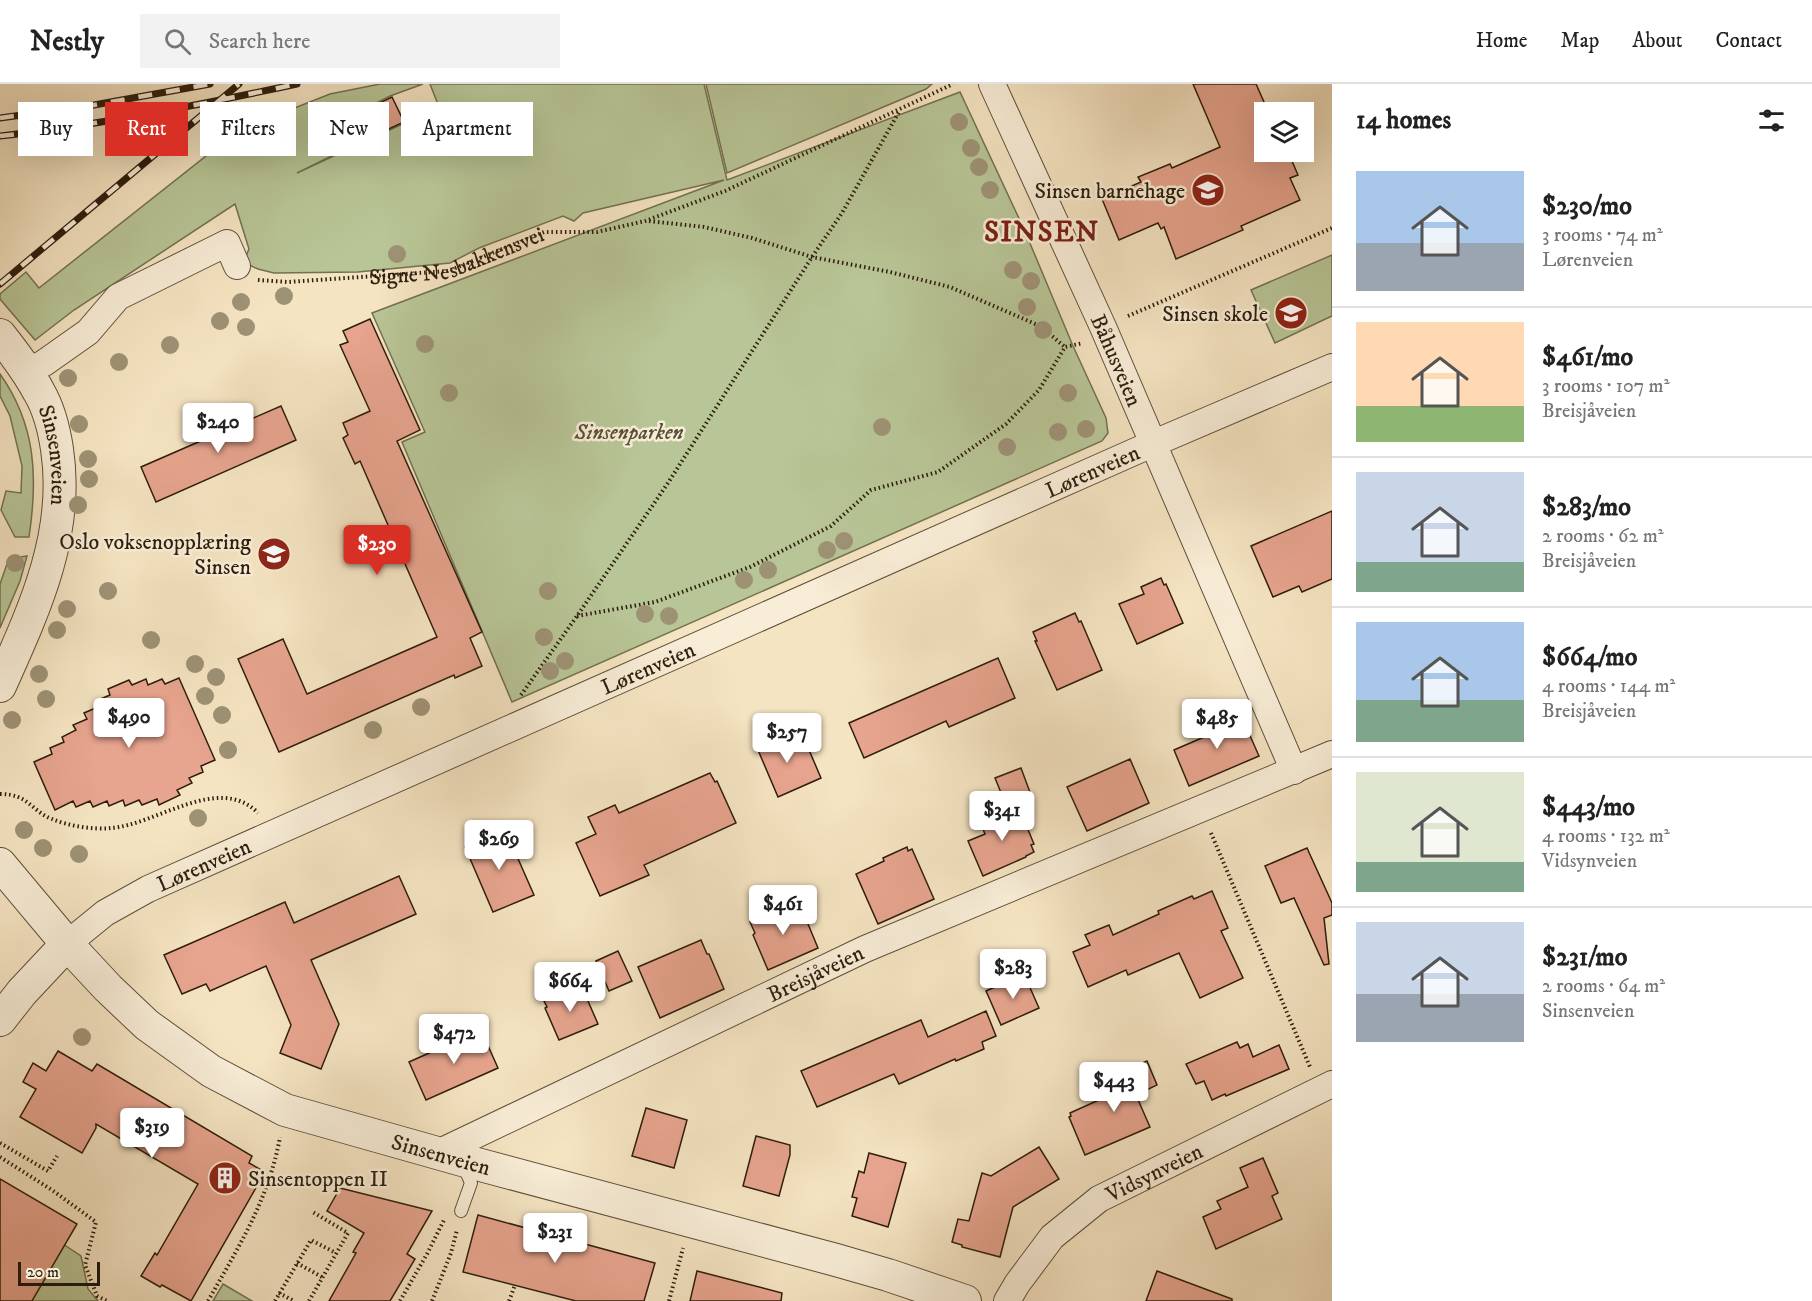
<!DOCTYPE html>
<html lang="en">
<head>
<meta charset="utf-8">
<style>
  :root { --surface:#fff; --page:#f2f2f2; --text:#222; --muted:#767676; --line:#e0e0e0; --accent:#d93025 }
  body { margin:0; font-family:"IM FELL DW Pica",serif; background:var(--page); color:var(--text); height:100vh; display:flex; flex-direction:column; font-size:22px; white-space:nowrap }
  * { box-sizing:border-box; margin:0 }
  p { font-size:20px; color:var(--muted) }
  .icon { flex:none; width:33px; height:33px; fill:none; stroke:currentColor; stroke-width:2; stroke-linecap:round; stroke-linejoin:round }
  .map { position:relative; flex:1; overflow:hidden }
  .side { display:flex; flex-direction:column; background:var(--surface); width:480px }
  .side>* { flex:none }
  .hud { position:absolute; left:18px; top:18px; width:570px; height:54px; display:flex; gap:12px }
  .tools { position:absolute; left:1254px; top:18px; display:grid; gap:12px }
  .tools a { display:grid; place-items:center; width:60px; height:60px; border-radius:0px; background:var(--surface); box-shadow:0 6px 24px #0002; font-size:30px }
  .scale { position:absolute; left:18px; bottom:15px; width:82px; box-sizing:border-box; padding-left:6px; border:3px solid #2d1d0d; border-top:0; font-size:16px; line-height:21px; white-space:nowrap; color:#2d1d0d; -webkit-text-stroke:4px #f8edd7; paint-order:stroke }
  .price { position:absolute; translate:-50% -51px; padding:0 14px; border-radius:6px; background:#fff; color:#222; font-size:20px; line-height:39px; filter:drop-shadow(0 2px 3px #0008) }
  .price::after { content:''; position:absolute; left:50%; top:36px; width:18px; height:14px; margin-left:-9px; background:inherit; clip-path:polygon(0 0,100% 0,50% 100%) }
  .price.active { background:var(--accent); color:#fff }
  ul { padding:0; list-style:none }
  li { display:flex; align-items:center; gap:18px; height:150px; padding:0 24px }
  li+li { border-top:2px solid var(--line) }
  li span { display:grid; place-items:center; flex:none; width:168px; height:120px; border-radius:0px; color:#555 }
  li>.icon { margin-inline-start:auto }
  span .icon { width:72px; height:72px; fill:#fffc; stroke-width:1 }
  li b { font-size:26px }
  h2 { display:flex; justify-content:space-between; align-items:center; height:72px; padding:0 24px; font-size:26px }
  .tag { padding:0 21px; border-radius:0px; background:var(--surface); box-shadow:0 6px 24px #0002; font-size:21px; line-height:54px }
  .tag.active { background:var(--accent); color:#fff }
  header { display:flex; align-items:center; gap:36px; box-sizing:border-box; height:84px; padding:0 30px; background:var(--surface); border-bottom:2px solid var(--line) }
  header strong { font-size:28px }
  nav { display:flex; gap:33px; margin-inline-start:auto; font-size:21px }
  .search { width:420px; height:54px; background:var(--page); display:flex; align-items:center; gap:15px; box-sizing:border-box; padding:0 21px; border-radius:0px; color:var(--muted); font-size:22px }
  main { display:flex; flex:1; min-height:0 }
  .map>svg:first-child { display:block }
  .green { fill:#b8c596; stroke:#727152; stroke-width:1.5 }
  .building { fill:#e7a48e; stroke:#2d1d0d; stroke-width:1.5 }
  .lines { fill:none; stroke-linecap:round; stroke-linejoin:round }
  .service-casing { stroke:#5f4f3a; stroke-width:14 }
  .minor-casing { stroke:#5f4f3a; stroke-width:28 }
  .tertiary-casing { stroke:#5f4f3a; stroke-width:34 }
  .path { stroke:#2d1d0d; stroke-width:4; stroke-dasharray:1.5 3; stroke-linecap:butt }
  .service { stroke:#f8edd7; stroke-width:12 }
  .minor { stroke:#f8edd7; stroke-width:26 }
  .tertiary { stroke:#f8edd7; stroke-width:32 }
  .rail-casing { stroke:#2d1d0d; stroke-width:7 }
  .rail { stroke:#f8edd7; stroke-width:4.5; stroke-dasharray:14; stroke-linecap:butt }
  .tree { fill:#9e9275 }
  .labels { text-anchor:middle; stroke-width:5; stroke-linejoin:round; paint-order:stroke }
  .poi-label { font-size:22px; fill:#2d1d0d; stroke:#f8edd7; text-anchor:end }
  .street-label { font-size:22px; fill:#2d1d0d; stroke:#f8edd7 }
  .park-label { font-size:22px; font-style:italic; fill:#574f36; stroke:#f8edd7 }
  .district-label { font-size:28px; font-weight:bold; letter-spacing:1.5px; fill:#7a1f14; stroke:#f8edd7 }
</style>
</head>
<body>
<header>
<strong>Nestly</strong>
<div class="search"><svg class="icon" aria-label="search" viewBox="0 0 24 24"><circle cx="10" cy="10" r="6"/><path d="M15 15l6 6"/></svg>Search here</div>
<nav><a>Home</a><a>Map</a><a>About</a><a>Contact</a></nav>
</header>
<main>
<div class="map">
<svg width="1332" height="1217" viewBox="0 0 1332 1217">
  <rect width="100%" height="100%" fill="#f5e4c2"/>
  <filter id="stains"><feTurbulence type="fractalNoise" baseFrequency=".00333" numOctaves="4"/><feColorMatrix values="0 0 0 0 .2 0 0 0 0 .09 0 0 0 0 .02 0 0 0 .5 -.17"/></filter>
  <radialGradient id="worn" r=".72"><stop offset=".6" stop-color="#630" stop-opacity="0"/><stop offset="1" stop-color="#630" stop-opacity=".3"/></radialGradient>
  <!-- green -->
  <g class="green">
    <path d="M380,0h43l-33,12 -57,29 7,14 10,-4 4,10 -57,28 142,-66 -9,-23h274l23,96 233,-88 64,137 49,117 33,72 2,15 -6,8 -590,261 -110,-260 23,-10 -53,-119 352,-133 -141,33 -9,8 -11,-5 -84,32 -29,15 -92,9 -84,1 -16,-4 -9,-4 -4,-7 4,-9 -14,-45 -161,106 -39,30 -35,-41v-5l26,-22 13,16 200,-158 91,-36z"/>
    <path d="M706,0h226l-6,5 -199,84z"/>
    <path d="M1332,171v61l-57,27 -24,-53z"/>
    <path d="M0,290c36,51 38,103 29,163h-14l-14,-27 5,-19 15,2 1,-27 -12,-50 -10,-20z"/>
    <path d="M27,472l-7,25 -20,47v-44l8,-23 6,-3z"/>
    <path d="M63,1160l18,12 7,33 10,12h-68z"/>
    <path d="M223,1200l29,17h-39z"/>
  </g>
  <!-- building -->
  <g class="building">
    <path d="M1193,0h63l8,18v50h24l10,23 -8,3 10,22 -59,26 2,4 -67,29 -12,-32 -3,2 -3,-6 -39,17 -17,-41 39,-17 -3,-5 32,-13 2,4 48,-21z"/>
    <path d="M392,13l12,25 -50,23 -11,-25z"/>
    <path d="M370,235l50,111 -23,11 85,191 -12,6 12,28 -27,12 -1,-3 -175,77 -41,-93 45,-20 24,55 130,-57 -77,-176 -5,3 -12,-26 5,-3 -5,-12 27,-12 -30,-66 8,-3 -5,-11z"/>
    <path d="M281,322l15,34 -140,62 -15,-35z"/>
    <path d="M1332,427v68l-30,13 -3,-6 -26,11 -22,-51z"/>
    <path d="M1161,494l3,7 2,-1 17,39 -46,21 -18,-40 25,-10 -3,-7z"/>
    <path d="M1075,529l4,9 2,-1 21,49 -45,20 -22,-49h2l-4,-9z"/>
    <path d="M998,574l17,40 -66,29 -3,-6 -82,37 -15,-35z"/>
    <path d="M179,594l36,82 -14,6 2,6 -14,6 3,5 -15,7 3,5 -21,10 -2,-6 -15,6 -3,-5 -14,6 -2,-6 -14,6 -2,-5 -14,6 -3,-6 -14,6 -3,-6 -18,9 -21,-48 18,-8 -2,-6 14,-6 -2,-5 14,-7 -3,-5 14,-6 -3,-6 14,-6 -2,-6 14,-6 -2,-6 21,-9 3,5 14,-6 2,6 14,-6 3,5z"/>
    <path d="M1240,629l19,43 -70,30 -15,-36 30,-13 -3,-7z"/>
    <path d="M780,648l8,18 18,-7 15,35 -43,19 -23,-54z"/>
    <path d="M1130,675l19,44 -62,28 -20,-44z"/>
    <path d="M1021,684l10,27 -25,10 -11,-27z"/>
    <path d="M710,689l5,9 2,-1 19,42 -92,42 5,10 -49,21 -24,-53 20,-9 -8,-17 27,-12 4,8z"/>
    <path d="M1019,724l15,36 -3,1 3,7 -8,4v1l-43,19 -15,-35 17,-7 -4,-10z"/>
    <path d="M505,745l29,66 -41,17 -28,-65z"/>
    <path d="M907,763l1,4 4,-2 22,50 -56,25 -22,-50 28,-13 -1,-3z"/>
    <path d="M1307,764l25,55v12l-8,3 5,46 -5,1 -30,-67 -13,5 -16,-37z"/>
    <path d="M399,792l17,38 -105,46 28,64 -18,45 -41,-16 11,-28 -25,-59 -56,25 -4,-7 -24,10 -18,-39 121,-53 9,21z"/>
    <path d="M1212,807l16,37 -7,3 22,47 -43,20 -21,-45 -51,22 -2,-5 -38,17 -15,-35 17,-7 -5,-10 24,-10 4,10 46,-21 -1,-3 34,-15 2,3z"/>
    <path d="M795,818l5,11 3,-1 15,36 -50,22 -15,-35 2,-2 -5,-11z"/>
    <path d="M701,856l6,14h2l15,35 -64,29 -22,-51z"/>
    <path d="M618,867l14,30 -23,10 -13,-30z"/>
    <path d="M1024,890l15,34 -38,17 -15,-34z"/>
    <path d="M581,901l17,39 -39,16 -14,-32 2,-1 -3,-6z"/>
    <path d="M986,927l10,25 -14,6 2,7 -28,12 -1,-2 -56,25 -5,-10 -77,33 -16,-36 120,-51 7,17z"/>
    <path d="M481,946l17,38 -72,32 -17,-38z"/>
    <path d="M1237,958l3,6 8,-4 5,13 26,-12 10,24 -63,27 -1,-2 -13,6 -8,-19 -8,3 -10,-20z"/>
    <path d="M58,967l34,20 5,-7 155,92 -3,7 16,9 -74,129 -29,-16 -2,2 -19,-11 14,-23 2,2 41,-71 -102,-60v4l-14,25 -62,-36 16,-28 -13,-7 10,-19 13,8z"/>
    <path d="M1147,977l10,24 -21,10 14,32 -65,28 -16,-38 2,-1 -1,-3 58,-26 -7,-15z"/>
    <path d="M646,1024l41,12 -13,48 -42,-12z"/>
    <path d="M756,1052l34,9v10l-11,41 -36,-10z"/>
    <path d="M1039,1063l20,32 -46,28 -13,50 -38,-10v-2l-10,-3 6,-23 11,2 13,-48 9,3z"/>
    <path d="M869,1069l37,10 -18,64 -36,-11 5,-18 -5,-1 7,-26 5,2z"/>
    <path d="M1263,1074l15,35 -6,3 10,23 -66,30 -13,-32 18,-8 -4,-8 31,-14 -8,-19z"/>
    <path d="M0,1095l77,45 -45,77h-32z"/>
    <path d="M340,1104l92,23 -25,43 8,5 -25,42h-61l27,-48 -3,-1 11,-19 -37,-22z"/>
    <path d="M478,1131l177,48 -11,38h-68l-113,-29z"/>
    <path d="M697,1187l85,22 -1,8h-91z"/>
    <path d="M1157,1187l75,28v2h-86z"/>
  </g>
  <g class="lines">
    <defs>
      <path id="service" d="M461,1127l10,-28 -8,-19"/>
      <g id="minor">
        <path id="s2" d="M992,0l111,243 191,444"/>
        <path d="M27,288l17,-9 44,-31 30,-35 109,-54 10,23"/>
        <path id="s3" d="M67,860l38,-31 43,-24 1004,-445 180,-77"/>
        <path id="s4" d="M438,1069l427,-204 467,-195"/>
        <path id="s5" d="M1007,1217l10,-17 35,-47 47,-38 233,-115"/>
      </g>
      <g id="tertiary">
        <path id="s6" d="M0,251c14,18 28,36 39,57 10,17 15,37 18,57 13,85 -23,161 -57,237"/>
        <path id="s7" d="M0,780l67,80 41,44 39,37 64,46 74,39 177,50 374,100 52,15 77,26"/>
        <path d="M0,936l22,-28 45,-48"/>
      </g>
    </defs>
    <!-- service casing -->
    <use href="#service" class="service-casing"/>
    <!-- minor casing -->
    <use href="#minor" class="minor-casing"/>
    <!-- tertiary casing -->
    <use href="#tertiary" class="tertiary-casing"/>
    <!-- path -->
    <g class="path">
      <path d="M649,137l55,6 48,11 60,19 78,15 60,15 90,39 25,21"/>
      <path id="s1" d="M258,196l30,2 160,-11 96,-39h53l48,-11 80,-30 228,-107"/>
      <path d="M1128,232l204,-88"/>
      <path d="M577,532l78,-14 95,-35 81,-41 40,-36 67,-18 68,-48 33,-34 26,-43 18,-4"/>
      <path d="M521,611l56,-79 91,-133 144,-226 30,-44 58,-103"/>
      <path d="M0,710c29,0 31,17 52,25 17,7 41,11 59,9 45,-3 108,-55 147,-15"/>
      <path d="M1211,749l99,234"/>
      <path d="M0,1059l48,28 9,-15"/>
      <path d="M0,1073l52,33 44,32 -11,43 12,31 10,5"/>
      <path d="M297,1179l25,14"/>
      <path d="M279,1209l15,8"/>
      <path d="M208,1217c30,-53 61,-102 72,-164"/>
      <path d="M275,1217l36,-61 25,13"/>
      <path d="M309,1217l39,-68 -37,-22"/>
      <path d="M400,1217l27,-47 17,-34"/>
      <path d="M432,1217l19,-48 6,-23"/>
      <path d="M509,1217l6,-16"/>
      <path d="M669,1217l14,-53"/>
    </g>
    <!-- service -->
    <use href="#service" class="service"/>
    <!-- minor -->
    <use href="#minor" class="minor"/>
    <!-- tertiary -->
    <use href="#tertiary" class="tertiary"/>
    <defs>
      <g id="rail">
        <path d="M0,34l94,-13 116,-21"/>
        <path d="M0,52c100,-11 198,-31 297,-52"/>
        <path d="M0,200l239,-200"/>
      </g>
    </defs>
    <!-- rail casing -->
    <use href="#rail" class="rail-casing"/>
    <!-- rail -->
    <use href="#rail" class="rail"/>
  </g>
  <!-- trees -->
  <g class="tree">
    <circle cx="959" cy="38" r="9"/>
    <circle cx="971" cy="64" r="9"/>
    <circle cx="979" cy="83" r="9"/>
    <circle cx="990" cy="106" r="9"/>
    <circle cx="397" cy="170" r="9"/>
    <circle cx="1013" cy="186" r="9"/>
    <circle cx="1031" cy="197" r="9"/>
    <circle cx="284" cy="212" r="9"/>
    <circle cx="241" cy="218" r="9"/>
    <circle cx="1027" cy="223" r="9"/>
    <circle cx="220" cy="237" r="9"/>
    <circle cx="246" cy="243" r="9"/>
    <circle cx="1043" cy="246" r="9"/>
    <circle cx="425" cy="260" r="9"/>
    <circle cx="170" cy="261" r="9"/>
    <circle cx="119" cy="278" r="9"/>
    <circle cx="68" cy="294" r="9"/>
    <circle cx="449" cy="309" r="9"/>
    <circle cx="1068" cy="309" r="9"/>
    <circle cx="79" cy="340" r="9"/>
    <circle cx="882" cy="343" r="9"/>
    <circle cx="1086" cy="345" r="9"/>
    <circle cx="1058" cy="348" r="9"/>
    <circle cx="1007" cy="363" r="9"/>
    <circle cx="88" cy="375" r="9"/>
    <circle cx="89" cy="395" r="9"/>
    <circle cx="78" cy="421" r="9"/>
    <circle cx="844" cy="457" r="9"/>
    <circle cx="827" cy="466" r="9"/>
    <circle cx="15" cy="479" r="9"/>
    <circle cx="768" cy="486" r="9"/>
    <circle cx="744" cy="496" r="9"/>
    <circle cx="108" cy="507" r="9"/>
    <circle cx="548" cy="507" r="9"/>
    <circle cx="67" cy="525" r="9"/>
    <circle cx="645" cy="530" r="9"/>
    <circle cx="669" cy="532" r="9"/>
    <circle cx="57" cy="546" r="9"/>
    <circle cx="544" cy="553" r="9"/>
    <circle cx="151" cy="556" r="9"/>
    <circle cx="565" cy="577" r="9"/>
    <circle cx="195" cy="580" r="9"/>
    <circle cx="550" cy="587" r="9"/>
    <circle cx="39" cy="590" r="9"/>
    <circle cx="216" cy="593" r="9"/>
    <circle cx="205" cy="612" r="9"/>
    <circle cx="46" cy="615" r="9"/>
    <circle cx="421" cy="623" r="9"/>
    <circle cx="222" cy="631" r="9"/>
    <circle cx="12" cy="636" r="9"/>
    <circle cx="373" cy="646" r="9"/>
    <circle cx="228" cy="666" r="9"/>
    <circle cx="198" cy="734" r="9"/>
    <circle cx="24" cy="746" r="9"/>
    <circle cx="43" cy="764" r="9"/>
    <circle cx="79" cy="770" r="9"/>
    <circle cx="82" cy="953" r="9"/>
  </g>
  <!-- icons -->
  <defs>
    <symbol id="school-disc" viewBox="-11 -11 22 22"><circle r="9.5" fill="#8f2418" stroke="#f8edd7"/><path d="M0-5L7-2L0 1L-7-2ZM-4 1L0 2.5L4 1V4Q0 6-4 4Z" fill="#fff"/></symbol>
    <symbol id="building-disc" viewBox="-11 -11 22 22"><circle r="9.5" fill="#8f2418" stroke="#f8edd7"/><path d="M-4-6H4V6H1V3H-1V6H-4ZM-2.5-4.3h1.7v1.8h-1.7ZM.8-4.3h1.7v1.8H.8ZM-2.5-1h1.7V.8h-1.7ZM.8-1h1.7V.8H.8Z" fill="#fff"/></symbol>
  </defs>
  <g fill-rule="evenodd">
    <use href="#school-disc" x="1189" y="87" width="38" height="38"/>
    <use href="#school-disc" x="1272" y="210" width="38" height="38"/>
    <use href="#school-disc" x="255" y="451" width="38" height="38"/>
    <use href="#building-disc" x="206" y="1075" width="38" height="38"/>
  </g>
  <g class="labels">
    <!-- poi labels -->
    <g class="poi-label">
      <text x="1185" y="114">Sinsen barnehage</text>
      <text x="1268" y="237">Sinsen skole</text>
      <text x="251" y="465">Oslo voksenopplæring<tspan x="251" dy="25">Sinsen</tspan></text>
      <text x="248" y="1102" text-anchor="start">Sinsentoppen II</text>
    </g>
    <!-- street labels -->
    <g class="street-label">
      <text dy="8" stroke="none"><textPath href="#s1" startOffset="202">Signe Nesbakkensvei</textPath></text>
      <text dy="8" stroke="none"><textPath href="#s2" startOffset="303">Båhusveien</textPath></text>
      <text dy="8" stroke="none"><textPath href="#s6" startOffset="135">Sinsenveien</textPath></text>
      <text dy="8" stroke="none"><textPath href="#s3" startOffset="1131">Lørenveien</textPath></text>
      <text dy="8" stroke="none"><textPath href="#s3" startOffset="645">Lørenveien</textPath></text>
      <text dy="8" stroke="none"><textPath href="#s3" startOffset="159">Lørenveien</textPath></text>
      <text dy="8" stroke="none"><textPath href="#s4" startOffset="418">Breisjåveien</textPath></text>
      <text dy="8" stroke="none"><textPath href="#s7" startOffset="543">Sinsenveien</textPath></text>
      <text dy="8" stroke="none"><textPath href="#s5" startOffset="200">Vidsynveien</textPath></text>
    </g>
    <!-- park labels -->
    <g class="park-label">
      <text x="629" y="355">Sinsenparken</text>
    </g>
    <!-- district labels -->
    <g class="district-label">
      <text x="1042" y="157">SINSEN</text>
    </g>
  </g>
  <rect width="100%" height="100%" filter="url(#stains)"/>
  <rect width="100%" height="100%" fill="url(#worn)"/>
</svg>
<div class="tools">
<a><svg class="icon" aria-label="layers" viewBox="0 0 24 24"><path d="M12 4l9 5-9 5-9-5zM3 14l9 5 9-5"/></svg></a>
</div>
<div class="scale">20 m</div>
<b class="price" style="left:218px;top:370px">$240</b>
<b class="price active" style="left:377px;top:492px">$230</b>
<b class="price" style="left:129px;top:665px">$490</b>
<b class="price" style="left:1217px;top:666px">$485</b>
<b class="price" style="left:787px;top:680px">$257</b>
<b class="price" style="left:1002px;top:758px">$341</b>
<b class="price" style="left:499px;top:787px">$269</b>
<b class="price" style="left:783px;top:852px">$461</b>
<b class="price" style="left:1013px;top:916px">$283</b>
<b class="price" style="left:570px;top:929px">$664</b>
<b class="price" style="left:454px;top:981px">$472</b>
<b class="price" style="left:1114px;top:1029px">$443</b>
<b class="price" style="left:152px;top:1075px">$319</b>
<b class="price" style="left:555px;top:1180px">$231</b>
<div class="hud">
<a class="tag">Buy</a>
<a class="tag active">Rent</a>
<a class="tag">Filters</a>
<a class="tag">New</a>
<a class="tag">Apartment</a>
</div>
</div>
<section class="side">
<h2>14 homes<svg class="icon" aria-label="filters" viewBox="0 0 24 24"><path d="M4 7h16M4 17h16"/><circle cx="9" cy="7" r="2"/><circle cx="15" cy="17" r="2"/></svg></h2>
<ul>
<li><span style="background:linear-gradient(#a9c7e8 60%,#9aa5b1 0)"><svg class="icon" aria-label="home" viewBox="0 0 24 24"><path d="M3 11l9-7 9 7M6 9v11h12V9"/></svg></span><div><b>$230/mo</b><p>3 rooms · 74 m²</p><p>Lørenveien</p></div></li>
<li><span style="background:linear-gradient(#ffd9b3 70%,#8fb573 0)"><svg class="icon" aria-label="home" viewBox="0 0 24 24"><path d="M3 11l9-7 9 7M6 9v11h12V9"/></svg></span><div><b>$461/mo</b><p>3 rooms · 107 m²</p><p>Breisjåveien</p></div></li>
<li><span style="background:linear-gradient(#c9d6e8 75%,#7fa58c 0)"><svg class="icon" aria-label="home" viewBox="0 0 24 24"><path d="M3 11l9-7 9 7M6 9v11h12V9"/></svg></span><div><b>$283/mo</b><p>2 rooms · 62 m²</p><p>Breisjåveien</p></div></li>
<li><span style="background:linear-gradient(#a9c7e8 65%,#7fa58c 0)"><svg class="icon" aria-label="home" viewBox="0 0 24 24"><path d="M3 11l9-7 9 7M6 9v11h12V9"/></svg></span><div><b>$664/mo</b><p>4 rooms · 144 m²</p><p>Breisjåveien</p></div></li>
<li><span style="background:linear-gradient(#dfe7d0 75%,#7fa58c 0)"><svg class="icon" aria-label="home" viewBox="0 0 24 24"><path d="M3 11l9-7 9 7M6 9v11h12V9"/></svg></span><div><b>$443/mo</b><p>4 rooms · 132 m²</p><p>Vidsynveien</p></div></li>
<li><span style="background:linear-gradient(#c9d6e8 60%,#9aa5b1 0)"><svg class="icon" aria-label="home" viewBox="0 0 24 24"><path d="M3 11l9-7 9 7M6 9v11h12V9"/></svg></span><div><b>$231/mo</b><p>2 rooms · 64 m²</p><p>Sinsenveien</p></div></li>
</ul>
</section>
</main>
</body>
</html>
